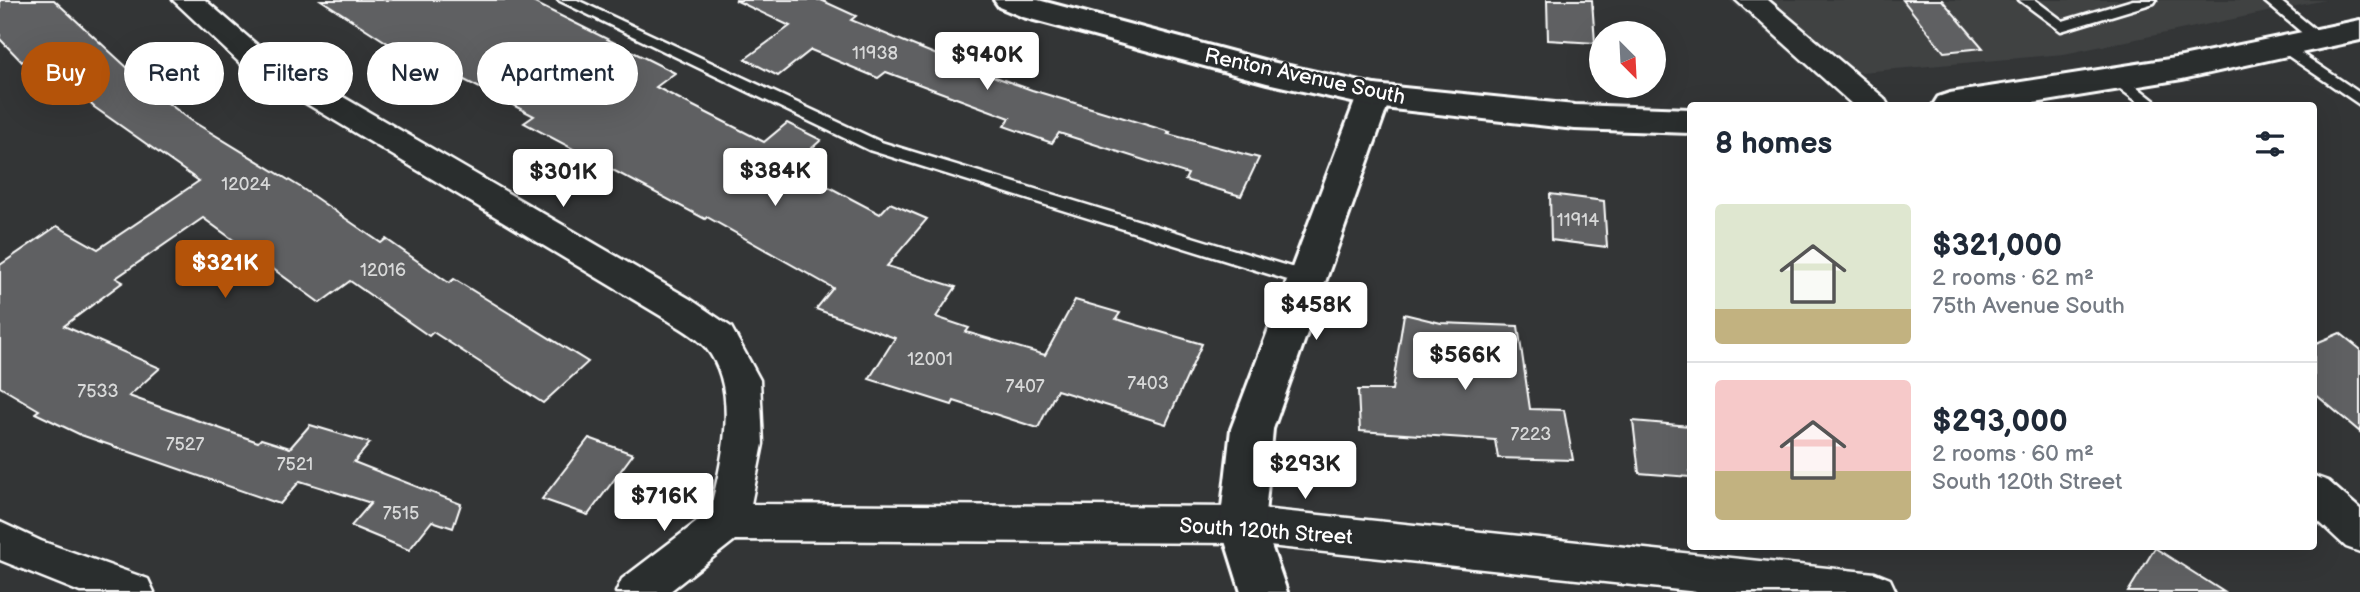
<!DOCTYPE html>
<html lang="en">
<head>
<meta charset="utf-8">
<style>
  :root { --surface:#fff; --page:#f6f6f7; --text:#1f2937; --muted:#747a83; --line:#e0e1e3; --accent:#b45309 }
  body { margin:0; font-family:"Balsamiq Sans",sans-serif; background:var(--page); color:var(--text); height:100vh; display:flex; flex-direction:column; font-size:26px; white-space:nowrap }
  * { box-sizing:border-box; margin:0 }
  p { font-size:23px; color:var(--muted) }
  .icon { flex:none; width:38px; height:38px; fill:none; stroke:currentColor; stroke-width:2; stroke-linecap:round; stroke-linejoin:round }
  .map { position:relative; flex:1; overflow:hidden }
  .side { position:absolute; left:1687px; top:102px; width:630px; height:448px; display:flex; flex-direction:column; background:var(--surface); border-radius:7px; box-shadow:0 7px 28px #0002 }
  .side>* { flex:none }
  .hud { position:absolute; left:21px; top:42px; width:665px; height:63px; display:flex; gap:14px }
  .needle { width:46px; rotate:156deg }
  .fabs { position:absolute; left:1589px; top:21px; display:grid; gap:14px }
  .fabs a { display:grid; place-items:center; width:77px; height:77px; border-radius:50%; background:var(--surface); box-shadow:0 7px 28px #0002; font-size:35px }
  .price { position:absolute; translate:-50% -60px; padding:0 16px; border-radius:7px; background:#fff; color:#222; font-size:23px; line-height:46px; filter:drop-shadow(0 2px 4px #0008) }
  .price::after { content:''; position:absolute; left:50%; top:42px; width:21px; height:16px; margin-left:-10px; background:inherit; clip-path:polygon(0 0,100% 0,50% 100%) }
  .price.current { background:var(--accent); color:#fff }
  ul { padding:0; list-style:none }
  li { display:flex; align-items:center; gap:21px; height:175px; padding:0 28px }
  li+li { border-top:2px solid var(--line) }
  li span { display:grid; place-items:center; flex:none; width:196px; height:140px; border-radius:7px; color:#555 }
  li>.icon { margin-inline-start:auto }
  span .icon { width:84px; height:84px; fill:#fffc; stroke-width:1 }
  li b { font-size:30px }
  h2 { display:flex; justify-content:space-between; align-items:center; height:84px; padding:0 28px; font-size:30px }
  .chip { padding:0 24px; border-radius:32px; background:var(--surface); box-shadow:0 7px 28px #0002; font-size:24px; line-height:63px }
  .chip.current { background:var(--accent); color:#fff }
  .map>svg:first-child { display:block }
  .built { fill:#404243 }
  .building { fill:#5f6162; stroke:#fff; stroke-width:2 }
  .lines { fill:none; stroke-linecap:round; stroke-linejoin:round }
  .service-casing { stroke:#fff; stroke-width:5 }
  .minor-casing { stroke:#fff; stroke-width:5 }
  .tertiary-casing { stroke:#fff; stroke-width:6 }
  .secondary-casing { stroke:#fff; stroke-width:6 }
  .service { fill:#2a2d2e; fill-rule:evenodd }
  .minor { fill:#2a2d2e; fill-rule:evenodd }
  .tertiary { fill:#2a2d2e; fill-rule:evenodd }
  .secondary { fill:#2a2d2e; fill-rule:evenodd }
  .labels { text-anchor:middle; stroke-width:5; stroke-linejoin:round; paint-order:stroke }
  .number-label { font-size:18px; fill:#d7d8d8 }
  .street-label { font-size:21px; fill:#fff; stroke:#2a2d2e }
</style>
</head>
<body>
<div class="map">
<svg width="2360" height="592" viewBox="0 0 2360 592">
  <rect width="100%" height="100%" fill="#333536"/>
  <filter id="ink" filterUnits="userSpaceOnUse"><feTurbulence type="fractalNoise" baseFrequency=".0143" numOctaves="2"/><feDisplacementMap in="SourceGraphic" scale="14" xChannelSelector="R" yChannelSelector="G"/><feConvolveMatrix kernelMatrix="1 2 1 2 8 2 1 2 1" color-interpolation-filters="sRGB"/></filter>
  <g filter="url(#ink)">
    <!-- built -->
    <path class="built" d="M1729,0h596l-261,54 -248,22z"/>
    <!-- building -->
    <g class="building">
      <path d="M0,0h54l103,95 35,26 108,66 81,56 5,-4 63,44 5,-4 134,83 -45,41 -110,-71 -4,4 -79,-55 -30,22 -117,-85 -87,60 7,4 -59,44 96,42 -31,28 129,46 3,-3 29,9 20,-23 60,18 -16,19 107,42 -8,24 -21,-7 -23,29 -58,-24 20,-23 -71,-22 -20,23 -199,-69 -46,-22 4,-3 -39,-23v-122l57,-39 41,23 101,-68 -105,-74 -57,-53 -15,8 -22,-23z"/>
      <path d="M321,0h208l146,73 -19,14 108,55 23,-19 34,17 -30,27 89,47 10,-11 37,16 -40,47 69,21 -20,30 33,11 -3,4 79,23 30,-55 45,13 -4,6 86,25 -36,80 -109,-34 -19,38 -84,-27 -2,4 -83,-26 26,-41 -79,-29 17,-21 -126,-71 -2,2 -181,-96 10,-7 -95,-49 -8,5 -34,-19 3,-2z"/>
      <path d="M735,0h86l35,16 -5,4 108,44 73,26 138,42 -2,2 91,24 -18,38 -56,-16 3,-6 -129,-41 -7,10 -48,-17 6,-8 -124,-46 -8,6 -67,-28 -33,26 -33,-17 45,-33z"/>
      <path d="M1547,0h45l3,43 -47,-3z"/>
      <path d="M1903,0h39l41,48 -39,4z"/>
      <path d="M1550,194l54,7 3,46 -56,-7z"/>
      <path d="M1404,314l37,9 77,3 12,83 34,1 9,50 -75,-2 -3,-18 -135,-9 -2,-41h34z"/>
      <path d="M2340,333l20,16v83l-46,-39v-49z"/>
      <path d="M1633,421l57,5v51l-51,-4z"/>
      <path d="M589,438l44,16 -45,61 -46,-16z"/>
      <path d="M2155,548l69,44h-96z"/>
    </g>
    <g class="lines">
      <defs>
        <g id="service">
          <path d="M558,0h19l304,142 426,130 6,2 3,5 -3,5 -6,2 -438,-136z"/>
          <path d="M2019,0h16l28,21 70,-21h23l-2,3 -93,28z"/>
          <path d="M2263,0h16l44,36 2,3 -2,3h-10z"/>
          <path d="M2283,41l77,52v12l-82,-56 -2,-3z"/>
          <path d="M2117,74l5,1 38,30h-18l-30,-22 -3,-4z"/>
        </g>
        <g id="minor">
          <path d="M173,0h32l59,51 426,248 41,28 29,53 3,64 -12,60 491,3 633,66 15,6 6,13h-198l-456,-49 -507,-3 -66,52h-53l6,-13 88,-67c11,-49 31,-121 -4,-164 -10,-12 -28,-21 -40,-29l-424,-254z"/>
          <path d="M1736,0h32l116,98 4,7h-35z"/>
          <path d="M2314,476l14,5 32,28v43l-14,-5 -32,-30z"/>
          <path d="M0,522l41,19 107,38 6,13h-74l-80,-32z"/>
        </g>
        <path id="tertiary" d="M1374,85l12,3 5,8 -118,333 -9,96 23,67h-46l-21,-67 11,-96 126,-333 5,-8z"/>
        <g id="secondary">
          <path d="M994,0h44l229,61 107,24 201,20 115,4v24l-115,-4 -201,-22 -107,-24 -244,-66 -24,-10z"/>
          <path d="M2360,20v20l-178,39 -160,26h-89l5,-8 12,-4 232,-36z"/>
        </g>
      </defs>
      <!-- service casing -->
      <use href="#service" class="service-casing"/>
      <!-- minor casing -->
      <use href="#minor" class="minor-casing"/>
      <!-- tertiary casing -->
      <use href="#tertiary" class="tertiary-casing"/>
      <!-- secondary casing -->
      <use href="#secondary" class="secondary-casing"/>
      <!-- service -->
      <use href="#service" class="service"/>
      <!-- minor -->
      <use href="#minor" class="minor"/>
      <!-- tertiary -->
      <use href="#tertiary" class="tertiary"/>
      <!-- secondary -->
      <use href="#secondary" class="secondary"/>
    </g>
  </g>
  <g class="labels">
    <!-- number labels -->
    <g class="number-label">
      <text x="875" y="59">11938</text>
      <text x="246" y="190">12024</text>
      <text x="1578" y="226">11914</text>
      <text x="383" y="276">12016</text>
      <text x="930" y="365">12001</text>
      <text x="1148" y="389">7403</text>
      <text x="1025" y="392">7407</text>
      <text x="98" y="397">7533</text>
      <text x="1531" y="440">7223</text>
      <text x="185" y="450">7527</text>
      <text x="295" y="470">7521</text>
      <text x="401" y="519">7515</text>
    </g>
    <!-- street labels -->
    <g class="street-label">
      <text transform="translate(1305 76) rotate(12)" y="7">Renton Avenue South</text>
      <text transform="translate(1266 531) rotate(4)" y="7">South 120th Street</text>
    </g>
  </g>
</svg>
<div class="fabs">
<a><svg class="needle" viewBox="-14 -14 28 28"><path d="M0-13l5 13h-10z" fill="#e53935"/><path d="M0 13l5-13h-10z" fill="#747a83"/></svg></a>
</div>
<b class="price" style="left:987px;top:92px">$940K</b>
<b class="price" style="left:775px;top:208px">$384K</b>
<b class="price" style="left:563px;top:209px">$301K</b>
<b class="price current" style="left:225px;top:300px">$321K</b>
<b class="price" style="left:1316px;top:342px">$458K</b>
<b class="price" style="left:1465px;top:392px">$566K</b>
<b class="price" style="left:1305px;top:501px">$293K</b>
<b class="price" style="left:664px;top:533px">$716K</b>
<div class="hud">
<a class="chip current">Buy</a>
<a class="chip">Rent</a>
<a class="chip">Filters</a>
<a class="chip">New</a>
<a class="chip">Apartment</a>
</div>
<section class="side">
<h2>8 homes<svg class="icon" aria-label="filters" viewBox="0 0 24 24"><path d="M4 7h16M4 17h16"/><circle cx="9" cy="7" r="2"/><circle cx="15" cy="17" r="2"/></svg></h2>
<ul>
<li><span style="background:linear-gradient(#dfe7d0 75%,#c2b280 0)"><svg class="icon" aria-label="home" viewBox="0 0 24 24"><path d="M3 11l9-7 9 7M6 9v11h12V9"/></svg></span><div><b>$321,000</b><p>2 rooms · 62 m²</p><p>75th Avenue South</p></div></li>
<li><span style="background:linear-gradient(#f6c9c9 65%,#c2b280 0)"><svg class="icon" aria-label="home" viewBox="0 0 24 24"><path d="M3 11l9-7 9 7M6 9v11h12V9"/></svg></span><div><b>$293,000</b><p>2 rooms · 60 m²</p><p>South 120th Street</p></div></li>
</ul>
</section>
</div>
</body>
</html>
